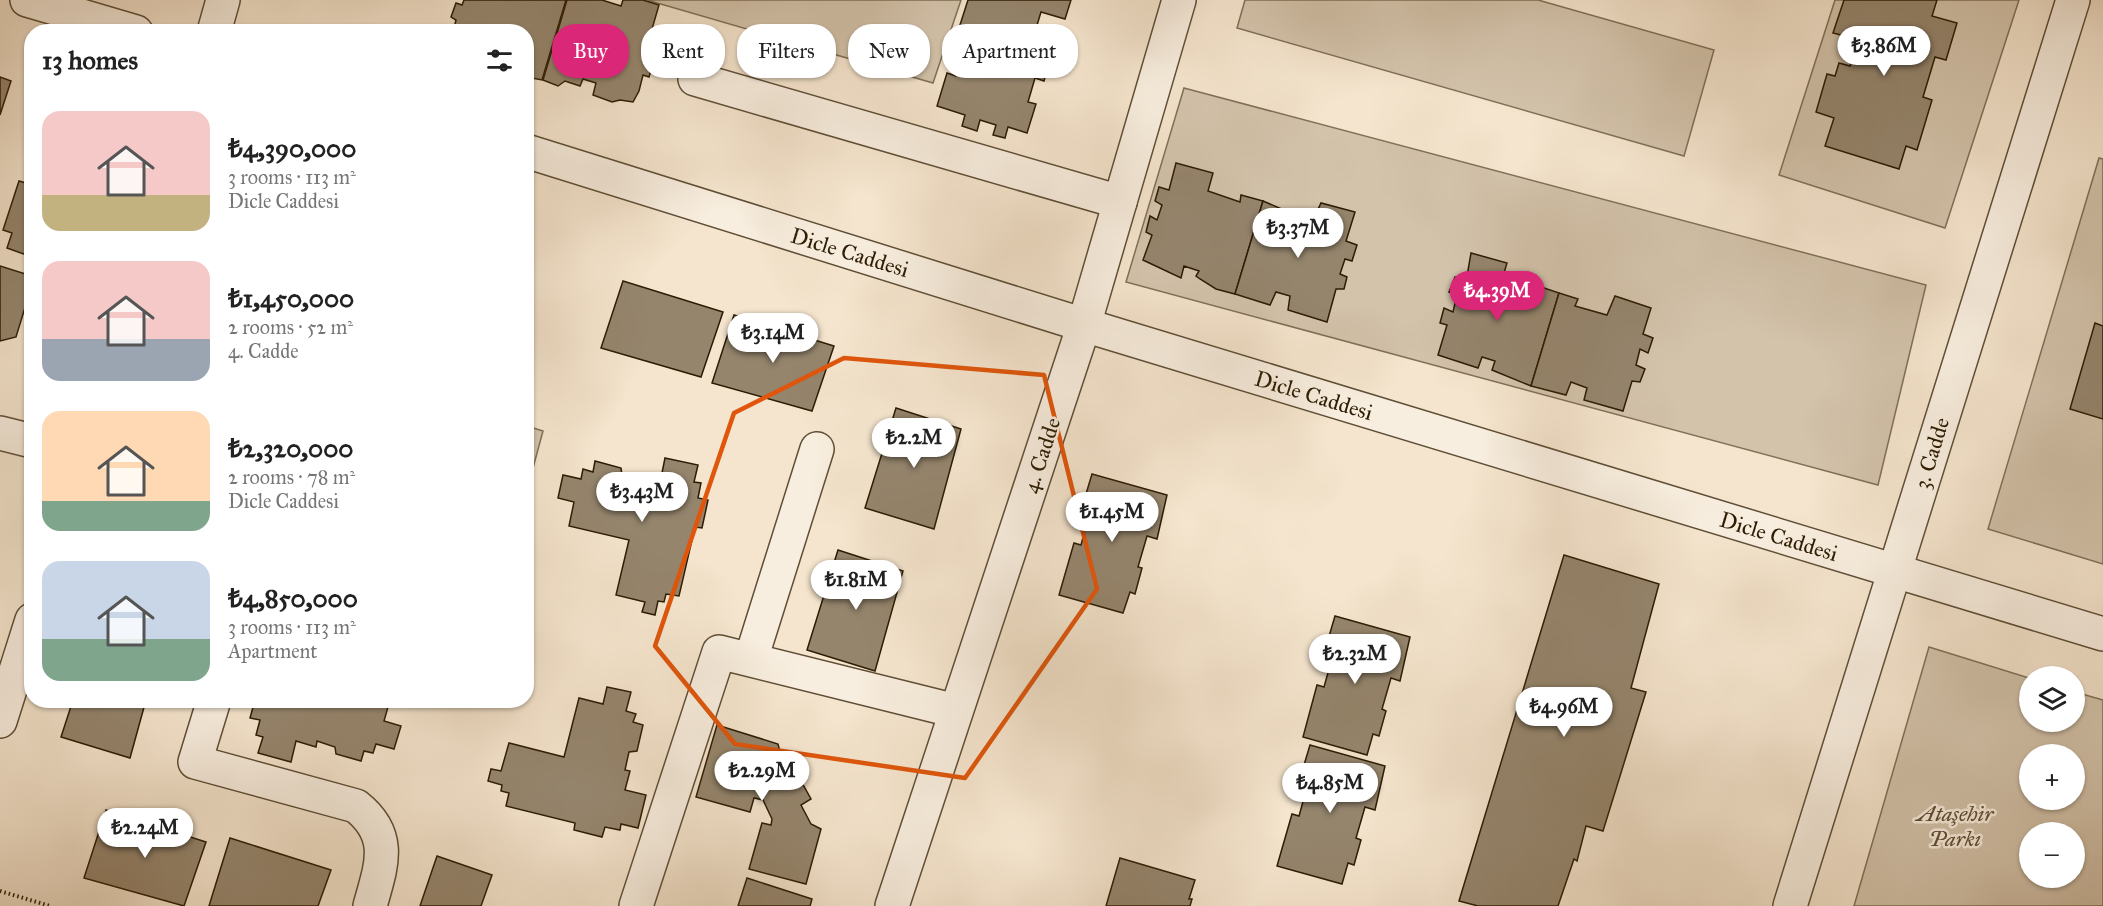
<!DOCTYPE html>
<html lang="en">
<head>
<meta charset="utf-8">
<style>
  :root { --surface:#fff; --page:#f2f2f2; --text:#222; --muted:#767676; --accent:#db2777 }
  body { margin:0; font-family:"IM FELL Great Primer",serif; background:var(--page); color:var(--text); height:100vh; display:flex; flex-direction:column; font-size:22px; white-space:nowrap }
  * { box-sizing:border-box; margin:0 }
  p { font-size:20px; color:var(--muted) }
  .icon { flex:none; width:33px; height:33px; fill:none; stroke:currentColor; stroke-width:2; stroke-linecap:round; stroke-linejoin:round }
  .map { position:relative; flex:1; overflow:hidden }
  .side { position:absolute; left:24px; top:24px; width:510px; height:684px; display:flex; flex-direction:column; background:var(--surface); border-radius:24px; box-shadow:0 2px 4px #0004 }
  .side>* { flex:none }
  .top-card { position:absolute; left:552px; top:24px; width:570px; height:54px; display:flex; gap:12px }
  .tools { position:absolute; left:2019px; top:666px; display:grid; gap:12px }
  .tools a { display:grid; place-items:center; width:66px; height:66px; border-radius:50%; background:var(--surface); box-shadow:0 2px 4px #0004; font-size:30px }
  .price { position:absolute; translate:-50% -51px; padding:0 14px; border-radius:21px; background:#fff; color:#222; font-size:20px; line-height:39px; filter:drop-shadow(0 2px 3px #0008) }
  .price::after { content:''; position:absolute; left:50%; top:36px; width:18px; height:14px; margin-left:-9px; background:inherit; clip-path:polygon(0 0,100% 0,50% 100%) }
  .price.current { background:var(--accent); color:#fff }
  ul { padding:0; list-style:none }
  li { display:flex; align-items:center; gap:18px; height:150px; padding:0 18px }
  li span { display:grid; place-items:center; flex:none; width:168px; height:120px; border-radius:18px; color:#555 }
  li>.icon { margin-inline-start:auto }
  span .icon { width:72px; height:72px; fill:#fffc; stroke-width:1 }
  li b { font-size:26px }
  h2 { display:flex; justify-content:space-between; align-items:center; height:72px; padding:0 18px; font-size:26px }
  .chip { padding:0 21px; border-radius:24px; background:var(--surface); box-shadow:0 2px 4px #0004; font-size:21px; line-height:54px }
  .chip.current { background:var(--accent); color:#fff }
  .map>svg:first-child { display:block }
  .green { fill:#d3c3ab; stroke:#807057; stroke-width:1.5; fill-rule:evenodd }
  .building { fill:#95856d; stroke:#2d1c03; stroke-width:1.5 }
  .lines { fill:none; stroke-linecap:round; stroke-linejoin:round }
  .minor-casing { stroke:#5f4e36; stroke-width:36 }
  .path { stroke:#2d1c03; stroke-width:4; stroke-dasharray:1.5 3; stroke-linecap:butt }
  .minor { stroke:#f8eedf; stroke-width:33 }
  .marked { fill:none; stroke:#df560c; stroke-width:4.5; stroke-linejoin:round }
  .labels { text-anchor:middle; stroke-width:5; stroke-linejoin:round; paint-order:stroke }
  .street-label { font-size:22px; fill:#2d1c03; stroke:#f8eedf }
  .park-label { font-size:22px; font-style:italic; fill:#5f4e35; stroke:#f8eedf }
</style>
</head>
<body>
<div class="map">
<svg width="2103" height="906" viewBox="0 0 2103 906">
  <rect width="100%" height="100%" fill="#f5e5ce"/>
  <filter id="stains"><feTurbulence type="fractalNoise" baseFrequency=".00333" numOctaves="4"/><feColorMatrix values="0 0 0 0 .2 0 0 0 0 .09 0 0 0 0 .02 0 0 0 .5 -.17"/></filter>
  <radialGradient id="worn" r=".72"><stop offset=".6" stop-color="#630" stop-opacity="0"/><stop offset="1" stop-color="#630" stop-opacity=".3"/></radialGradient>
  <!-- green -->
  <g class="green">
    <path d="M647,0h314l-28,83z"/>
    <path d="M1245,0h293l176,50 -30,106 -447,-128z"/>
    <path d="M1835,0h184l-74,228 -166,-53z"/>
    <path d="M1184,88l742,197 -48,200 -752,-203z"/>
    <path d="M2099,158l4,1v405l-115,-35z"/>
    <path d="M527,426l16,5 -16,59 -1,-64z"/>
    <path d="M1929,647l100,31 1,44h44l1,-30 28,8v206h-249zM2074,754v46h-44v-46zM2074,832v46h-44v-46z"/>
  </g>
  <!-- building -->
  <g class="building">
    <path d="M464,0h102l-24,80 -16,-3v-45h-73l3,-12 -5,-3 5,-14 6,2z"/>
    <path d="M567,0h35l19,6 2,-6h20l16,5 -7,24 9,4 -4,13 -4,-3 -6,18 6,3 -4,13 -6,-2 -4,16 -6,11 -13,-2 -8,2 -19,-7 3,-12 -13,-4 -3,7 -15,-5 -7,5 -15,-6z"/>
    <path d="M968,0h103l-6,19 -24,-7 -9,30 21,7 -9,32 -9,-3 -7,24 8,2 -9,29 -19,-6 -3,11 -12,-3 3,-10 -16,-5 -3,11 -15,-5 3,-11 -28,-9 10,-33 9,3 5,-17 -11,-3z"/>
    <path d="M1844,0h93l-5,16 25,7 -11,37 -11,-3 -12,40 9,3 -15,50 -11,-4 -7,23 -74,-23 9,-28 -18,-6 11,-38 8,2 4,-13 11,3 5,-17 -13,-4 3,-9 -12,-3z"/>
    <path d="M0,77l11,4 -11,34z"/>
    <path d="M1176,163l37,10 -5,18 32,11 1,-7 22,6 -28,93 -19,-5 -16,-10 -4,-3 3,-5 -15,-5 -3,12 -38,-18 9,-25 -6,-3 4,-16 7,4 5,-15 -7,-4 4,-14 10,3z"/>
    <path d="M30,169h2v88l-25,-9 5,-15 -9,-3 16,-49 7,2z"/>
    <path d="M1263,201l49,21 9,-19 34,9 -9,29 11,4 -5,16 -7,-2 -5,15 7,3 -3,12h-8l-9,33 -39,-12 2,-14 -14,-4 -6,13 -35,-11z"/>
    <path d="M1471,253l36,10 -6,20 34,11 3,-8 21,7 -28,93 -39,-16 3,-9 -13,-4 -4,11 -40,-13 9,-30 -7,-2 4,-15 9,4 4,-17 -8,-3 6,-15 11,5z"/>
    <path d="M0,266l32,10v9l-16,52 -16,4z"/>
    <path d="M623,281l100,31 -22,65 -100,-29z"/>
    <path d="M1559,293l19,6 -3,7 32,9 8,-19 36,12 -8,26 10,4 -5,15 -8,-4 -4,16 9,4 -5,13 -8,-1 -9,30 -39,-11 3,-12 -16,-6 -5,13 -35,-9z"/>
    <path d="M734,315l100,31 -22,65 -100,-28z"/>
    <path d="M2095,323l8,3v93l-33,-10z"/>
    <path d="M896,408l65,21 -27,100 -69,-21z"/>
    <path d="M665,458l33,7 -4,17 7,1 -3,15 10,2 -6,28 -7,-1 -16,69 -13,-2 -2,8 -6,-1 -3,14 -13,-3 3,-10 -29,-7 13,-55 -60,-14 5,-24 -16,-4 5,-23 18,4 2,-10 10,3 2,-11 26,7 1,7 19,4v-5l20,4z"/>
    <path d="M1092,474l75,21 -10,44 -10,-3 -9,31 4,1 -7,26 -5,-2 -7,21 -64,-18 15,-52 7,2 5,-19 -9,-2z"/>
    <path d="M838,550l65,21 -28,100 -68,-21z"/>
    <path d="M1564,555l95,29 -28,104 15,4 -43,139 -17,-5 -9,35 -3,-2 -16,47h-80l-19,-5z"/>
    <path d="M1335,616l75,21 -10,44 -9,-3 -9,31 4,2 -7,25 -6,-2 -6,21 -64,-18 14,-52 7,2 5,-18 -9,-2z"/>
    <path d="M607,687l24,5 -5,19 10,3 -3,8 10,3 -6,26 -8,1 -4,18 5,1 -5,19 21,5 -8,33 -17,-4 -1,6 -15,-3 -3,10 -28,-7 1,-7 -69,-17 3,-13 -8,-2 1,-6 -14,-4 3,-12 10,2 8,-28 55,14 15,-59 24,6z"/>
    <path d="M73,700h73l-16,58 -69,-21z"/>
    <path d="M255,700h135l-6,21 17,5 -7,23 -18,-5 -3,9 -9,-2 -3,10 -25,-7 -1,-7 -18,-6 -1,6 -20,-6 -5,21 -33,-9 5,-16 -7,-2 4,-15 -10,-2z"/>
    <path d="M717,725l61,19 4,15 -12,18 17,11 14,-7 10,18 -10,6 10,19 10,5 -15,55 -57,-15 13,-46 9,2 1,-6 -9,-19 -9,-2 -4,14 -54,-15z"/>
    <path d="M1310,745l75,21 -10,44 -10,-3 -9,31 5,2 -7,25 -6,-2 -6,21 -65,-18 15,-52 7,2 5,-18 -9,-3z"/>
    <path d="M106,810l100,32 -22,64 -100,-28z"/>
    <path d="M230,838l101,32 -13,36h-109z"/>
    <path d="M437,856l55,19 -11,31h-61z"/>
    <path d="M1120,858l75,22 -6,19h3l-2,7h-84z"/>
    <path d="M747,878l65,21 -2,7h-72z"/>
  </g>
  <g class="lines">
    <defs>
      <g id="minor">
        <path d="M27,0l109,32"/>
        <path d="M214,32l9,-32"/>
        <path d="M695,79l425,123"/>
        <path d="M526,151l558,174 1019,309"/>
        <path d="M0,433l32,8"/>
        <path d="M751,659l66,-210"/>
        <path d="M214,700l-19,62 161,44c38,30 25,60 14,100"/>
        <path d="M0,721l32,-101"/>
        <path d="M636,906l83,-254 237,59"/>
        <path d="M892,906l192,-581 95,-325"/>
        <path d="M1790,906l283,-906"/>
      </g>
    </defs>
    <!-- minor casing -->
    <use href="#minor" class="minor-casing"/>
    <!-- path -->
    <path class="path" d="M0,891l50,15"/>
    <!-- minor -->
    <use href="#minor" class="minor"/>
  </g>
  <!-- marked area -->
  <path class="marked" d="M844,358l200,17 53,214 -132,189 -230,-34 -80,-98 79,-233z"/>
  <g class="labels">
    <!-- street labels -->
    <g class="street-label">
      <text transform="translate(850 252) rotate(17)" y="8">Dicle Caddesi</text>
      <text transform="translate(1314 395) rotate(17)" y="8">Dicle Caddesi</text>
      <text transform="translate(1931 453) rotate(-73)" y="8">3. Cadde</text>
      <text transform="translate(1041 455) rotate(-72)" y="8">4. Cadde</text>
      <text transform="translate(1779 536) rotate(17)" y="8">Dicle Caddesi</text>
    </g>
    <!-- park labels -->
    <g class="park-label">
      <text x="1955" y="821">Ataşehir<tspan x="1955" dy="25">Parkı</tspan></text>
    </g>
  </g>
  <rect width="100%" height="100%" filter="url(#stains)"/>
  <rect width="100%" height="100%" fill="url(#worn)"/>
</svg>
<div class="tools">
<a><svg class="icon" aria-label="layers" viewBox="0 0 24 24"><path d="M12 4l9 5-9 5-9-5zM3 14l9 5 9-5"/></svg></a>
<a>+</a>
<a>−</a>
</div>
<b class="price" style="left:1884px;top:77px">₺3.86M</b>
<b class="price" style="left:1298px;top:259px">₺3.37M</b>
<b class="price current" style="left:1497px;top:322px">₺4.39M</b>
<b class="price" style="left:773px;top:364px">₺3.14M</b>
<b class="price" style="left:914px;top:469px">₺2.2M</b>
<b class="price" style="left:642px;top:523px">₺3.43M</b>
<b class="price" style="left:1112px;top:543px">₺1.45M</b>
<b class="price" style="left:856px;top:611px">₺1.81M</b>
<b class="price" style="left:1355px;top:685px">₺2.32M</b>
<b class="price" style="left:1564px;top:738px">₺4.96M</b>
<b class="price" style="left:762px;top:802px">₺2.29M</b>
<b class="price" style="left:1330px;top:814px">₺4.85M</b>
<b class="price" style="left:145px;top:859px">₺2.24M</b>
<div class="top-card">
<a class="chip current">Buy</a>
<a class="chip">Rent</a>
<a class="chip">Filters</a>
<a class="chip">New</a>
<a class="chip">Apartment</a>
</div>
<section class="side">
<h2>13 homes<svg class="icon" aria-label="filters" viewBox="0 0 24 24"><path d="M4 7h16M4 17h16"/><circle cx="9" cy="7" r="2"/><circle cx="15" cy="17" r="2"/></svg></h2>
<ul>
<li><span style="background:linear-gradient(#f6c9c9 70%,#c2b280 0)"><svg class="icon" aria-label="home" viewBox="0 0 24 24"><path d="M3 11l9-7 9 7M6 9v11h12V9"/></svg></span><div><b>₺4,390,000</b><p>3 rooms · 113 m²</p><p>Dicle Caddesi</p></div></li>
<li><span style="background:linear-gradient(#f6c9c9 65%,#9aa5b1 0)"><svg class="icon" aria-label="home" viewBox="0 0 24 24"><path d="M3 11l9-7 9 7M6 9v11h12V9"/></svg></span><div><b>₺1,450,000</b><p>2 rooms · 52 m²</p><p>4. Cadde</p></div></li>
<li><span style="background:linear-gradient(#ffd9b3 75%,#7fa58c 0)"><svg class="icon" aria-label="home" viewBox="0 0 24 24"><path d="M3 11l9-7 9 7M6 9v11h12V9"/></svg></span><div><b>₺2,320,000</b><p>2 rooms · 78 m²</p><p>Dicle Caddesi</p></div></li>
<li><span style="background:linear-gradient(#c9d6e8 65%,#7fa58c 0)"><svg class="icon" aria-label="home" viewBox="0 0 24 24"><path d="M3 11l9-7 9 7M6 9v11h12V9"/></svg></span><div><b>₺4,850,000</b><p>3 rooms · 113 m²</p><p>Apartment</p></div></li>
</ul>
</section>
</div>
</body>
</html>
